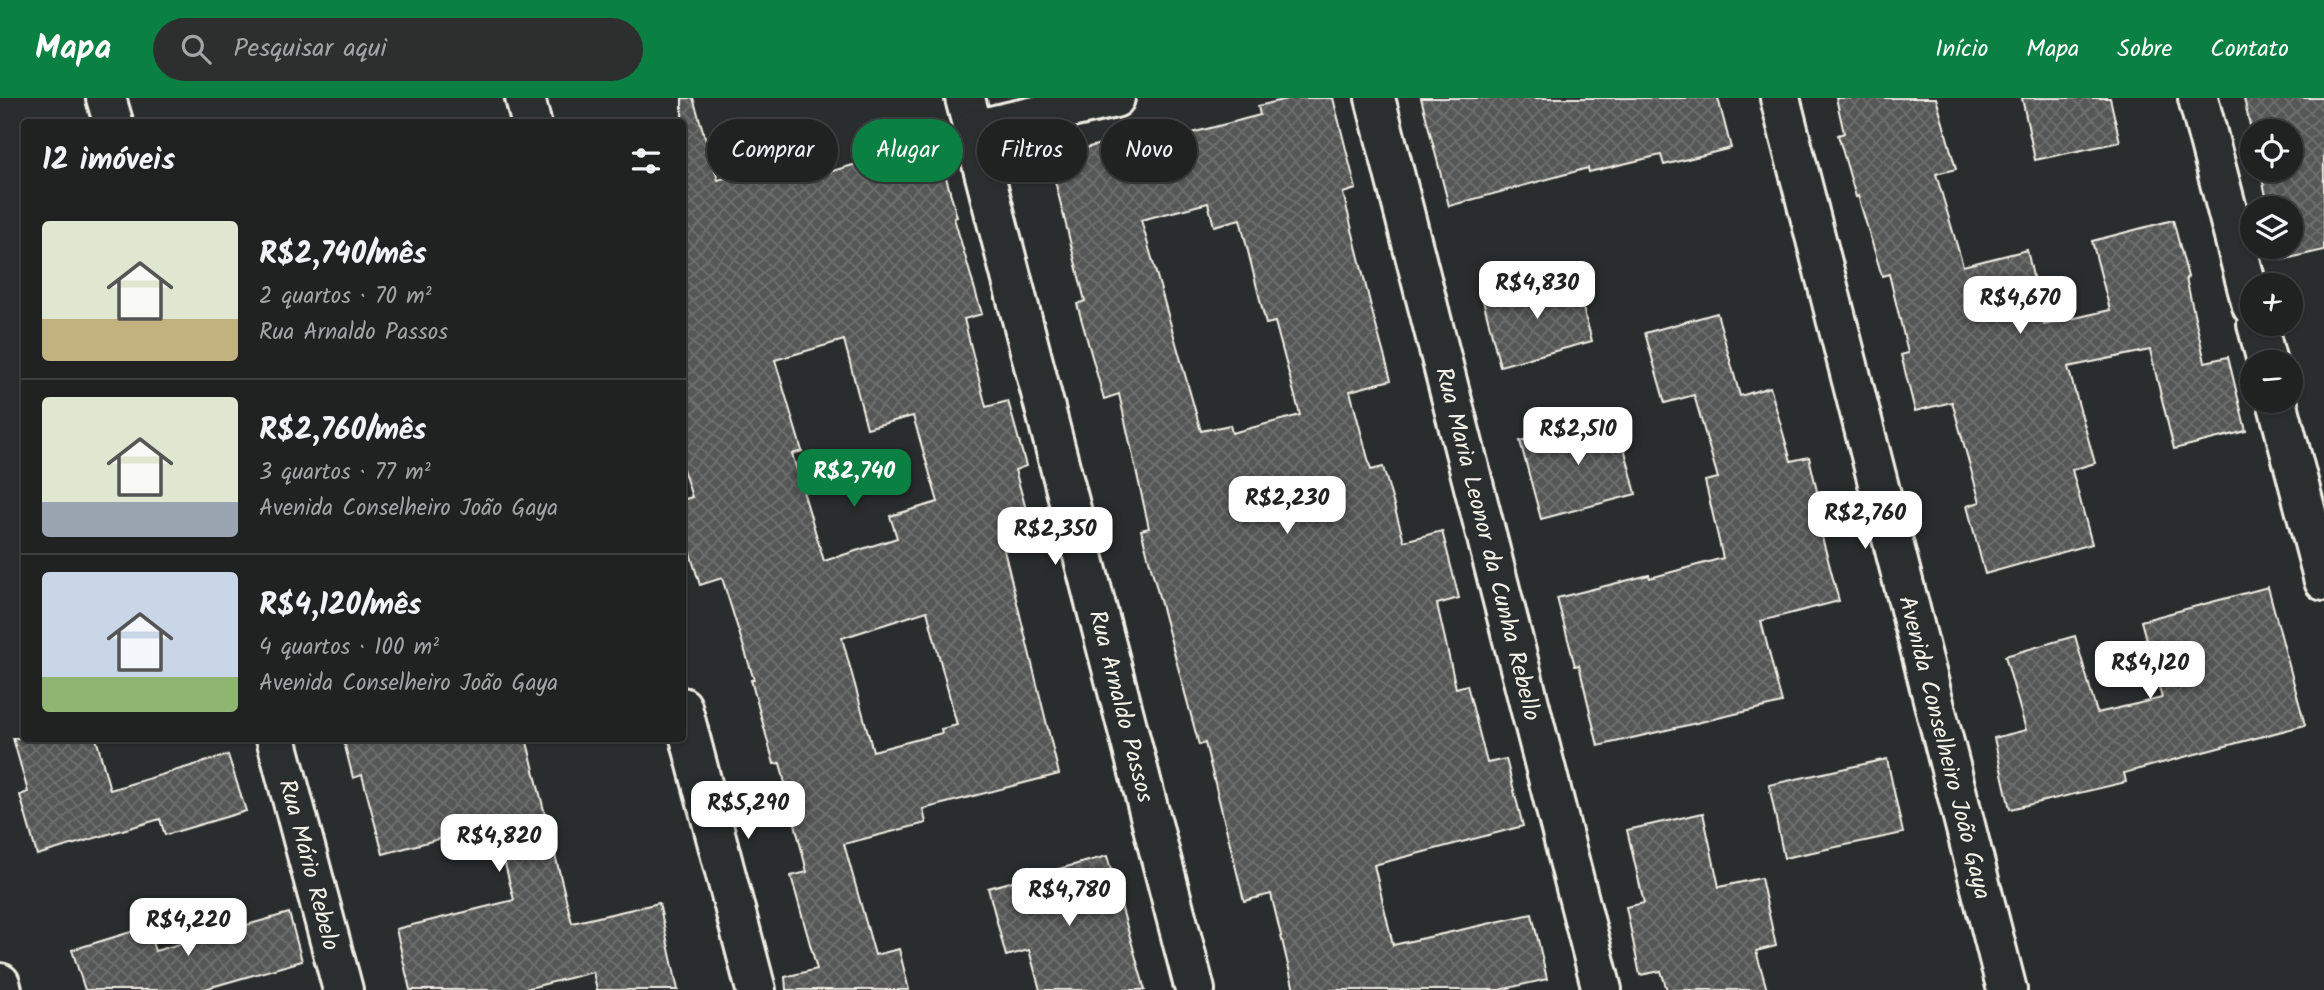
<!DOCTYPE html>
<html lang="pt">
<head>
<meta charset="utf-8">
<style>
  :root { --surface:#202222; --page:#2d2f2f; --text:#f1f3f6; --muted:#a2a4a5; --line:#3d3f40; --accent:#0b8043 }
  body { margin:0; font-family:Kalam,sans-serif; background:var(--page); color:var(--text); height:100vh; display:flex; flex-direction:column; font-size:26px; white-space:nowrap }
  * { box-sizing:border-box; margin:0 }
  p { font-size:23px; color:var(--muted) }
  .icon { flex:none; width:38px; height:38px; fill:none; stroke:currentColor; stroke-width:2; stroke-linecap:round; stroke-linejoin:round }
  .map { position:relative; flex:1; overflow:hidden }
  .sheet { position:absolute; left:21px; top:21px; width:665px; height:623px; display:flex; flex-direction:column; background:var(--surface); border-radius:7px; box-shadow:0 2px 5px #0004,0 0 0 2px var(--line) }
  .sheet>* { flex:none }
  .top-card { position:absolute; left:707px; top:21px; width:665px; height:63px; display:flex; gap:14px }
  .controls { position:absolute; left:2240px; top:21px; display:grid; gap:14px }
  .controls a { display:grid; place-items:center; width:63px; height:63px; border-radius:50%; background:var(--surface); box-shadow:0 2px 5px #0004,0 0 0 2px var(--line); font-size:35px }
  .price { position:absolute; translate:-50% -60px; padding:0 16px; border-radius:14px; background:#fff; color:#222; font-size:23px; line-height:46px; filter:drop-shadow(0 2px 4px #0008) }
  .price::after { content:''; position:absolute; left:50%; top:42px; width:21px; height:16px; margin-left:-10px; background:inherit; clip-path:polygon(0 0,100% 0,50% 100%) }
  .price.current { background:var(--accent); color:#fff }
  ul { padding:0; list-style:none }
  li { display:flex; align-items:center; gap:21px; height:175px; padding:0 21px }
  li+li { border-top:2px solid var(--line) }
  li span { display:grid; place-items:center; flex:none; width:196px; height:140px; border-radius:7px; color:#555 }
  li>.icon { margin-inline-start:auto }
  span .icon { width:84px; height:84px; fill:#fffc; stroke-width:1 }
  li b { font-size:30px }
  h2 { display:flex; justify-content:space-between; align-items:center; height:84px; padding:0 21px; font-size:30px }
  .pill { padding:0 24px; border-radius:32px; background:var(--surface); box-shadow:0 2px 5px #0004,0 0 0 2px var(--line); font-size:24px; line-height:63px }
  .pill.current { background:var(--accent); color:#fff }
  header { display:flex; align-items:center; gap:42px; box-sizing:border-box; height:98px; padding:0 35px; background:var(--accent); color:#fff }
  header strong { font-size:33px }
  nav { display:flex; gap:38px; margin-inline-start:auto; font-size:24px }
  .search { width:490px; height:63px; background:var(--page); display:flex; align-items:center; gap:18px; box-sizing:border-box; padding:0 24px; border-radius:38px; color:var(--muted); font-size:26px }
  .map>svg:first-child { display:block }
  .building { fill:url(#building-cross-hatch); stroke:#f4f1e8; stroke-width:2; fill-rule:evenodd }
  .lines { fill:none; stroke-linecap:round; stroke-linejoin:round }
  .minor-casing { stroke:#f4f1e8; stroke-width:44 }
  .tertiary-casing { stroke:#f4f1e8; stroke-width:44 }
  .minor { stroke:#2a2d2e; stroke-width:38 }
  .tertiary { stroke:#2a2d2e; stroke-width:38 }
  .labels { text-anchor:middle; stroke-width:7; stroke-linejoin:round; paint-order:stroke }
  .street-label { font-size:24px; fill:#f4f1e8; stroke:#2a2d2e }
</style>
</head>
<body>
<header>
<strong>Mapa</strong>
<div class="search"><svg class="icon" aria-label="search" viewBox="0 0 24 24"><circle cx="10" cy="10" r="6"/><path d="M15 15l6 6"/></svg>Pesquisar aqui</div>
<nav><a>Início</a><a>Mapa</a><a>Sobre</a><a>Contato</a></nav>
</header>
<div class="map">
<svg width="2324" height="892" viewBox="0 0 2324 892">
  <defs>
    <pattern id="building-cross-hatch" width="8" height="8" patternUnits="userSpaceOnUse" patternTransform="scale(1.75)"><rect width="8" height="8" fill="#555756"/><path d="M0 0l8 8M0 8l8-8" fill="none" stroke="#6e706e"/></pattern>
  </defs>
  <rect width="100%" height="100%" fill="#2a2d2e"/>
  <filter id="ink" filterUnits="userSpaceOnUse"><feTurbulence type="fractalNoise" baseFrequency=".0143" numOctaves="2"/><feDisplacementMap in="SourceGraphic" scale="14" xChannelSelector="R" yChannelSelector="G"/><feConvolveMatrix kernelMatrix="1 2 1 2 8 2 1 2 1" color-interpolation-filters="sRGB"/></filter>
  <g filter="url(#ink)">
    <!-- building -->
    <g class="building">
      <path d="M682,0h11l25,82 66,-19 7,22 145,-42 21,76 -3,1 28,96 -18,5 22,88 22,-6 18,65 -11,4 20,71 -31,9 55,224 -136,35 3,14 -82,21 31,111 24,-6 10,41h-123l-1,-13 32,-8 -26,-93 16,-4 -27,-109 -6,1 -23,-84h3l-32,-102 -22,7 -18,-58v-27l10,-3 -10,-31zM844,242l23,88 46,-12 25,86 -48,14 7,22 -73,23 -32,-107 10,-3 -27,-91zM927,513l30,114 -16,4 1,4 -69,18 -31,-113z"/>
      <path d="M1291,0h42l23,91 -13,4 30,122 18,65 -41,11 21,79 12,-3 21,74 38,-10 17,67 -22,6 19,84 11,-3 20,78 19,-4 17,67 -149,39 19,80 139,-31 15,65 -47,11h-206l-23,-96 -27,7 -39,-158 -6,2 -58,-215 8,-2 -30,-134 -15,5 -27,-95 8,-3 -36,-144 128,-32 3,11 80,-21 -2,-9zM1208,105l6,23 26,-7 26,105 9,-2 25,93 -68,18 -2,-8 -29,6 -60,-211z"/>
      <path d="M1421,0h297l13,50 -67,17 -3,-10 -72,17 -1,-4 -139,38z"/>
      <path d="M1836,0h100l20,71 -20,5 27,92 64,-16 17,75 66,-15 -18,-69 81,-21 15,57 -2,1 19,84 23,-5 18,74 -72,18 -24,-99 -82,17 27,96 -23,7 20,74 -107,30 -18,-68 13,-4 -28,-100 -37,9 -14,-56 7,-2 -19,-79 -7,2 -24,-80 -2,1 -18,-62 6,-2z"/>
      <path d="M2022,0h88l10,44 -85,18z"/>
      <path d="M2244,0h80v152l-43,10 -3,-13h13v-39h-22l-9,-38h31v-39h-39v4z"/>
      <path d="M1574,177l18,66 -92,25 -17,-66z"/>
      <path d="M1717,215l23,83 30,-9 21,74 18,-4 15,64 -6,1 21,79 -78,20 21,82 -184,43 -19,-81 -4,1 -18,-68 92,-23 1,3 73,-20 -18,-77 13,-3 -24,-83 -29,8 -20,-70z"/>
      <path d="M1616,318l20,78 -95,25 -21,-78z"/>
      <path d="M2268,489l37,138 -181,48 2,9 -116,27 -16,-71 32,-8 -21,-74 70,-20 22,77 65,-15 -21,-77z"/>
      <path d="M13,640h83l14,52 118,-35 18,56 -81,24 -5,-16 -123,36 -17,-60 8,-3z"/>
      <path d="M343,640h183l46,185 87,-20 19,87h-81l-4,-18 -72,18h-111l-14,-61 118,-29 -19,-76 -112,30 -21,-79 -9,3z"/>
      <path d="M1887,661l16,74 -119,25 -15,-73z"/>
      <path d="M1703,715l16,74 42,-9 15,68 -20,5 11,39h-100l-6,-19 -21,4 -14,-68 18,-4 -17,-73z"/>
      <path d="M1107,758l38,134h-105l-11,-40 -23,6 -18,-68z"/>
      <path d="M289,815l13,48 -101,29h-116l-13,-40 75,-23 8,24z"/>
    </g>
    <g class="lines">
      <defs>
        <g id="minor">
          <path d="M106,0l7,24"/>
          <path d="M525,0l6,24"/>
          <path id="s1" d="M965,0l230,892"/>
          <path id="s2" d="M1375,0l227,892"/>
          <path d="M2198,0l54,208"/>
          <path d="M973,32l142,-32"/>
          <path d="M2257,226l10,38"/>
          <path d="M2277,303l47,180"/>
          <path d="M682,609l74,283"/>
          <path id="s3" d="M276,640l67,252"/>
          <path d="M0,885l2,7"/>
        </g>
        <g id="tertiary">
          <path id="s4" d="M1780,0l227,892"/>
        </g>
      </defs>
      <!-- minor casing -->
      <use href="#minor" class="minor-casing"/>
      <!-- tertiary casing -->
      <use href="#tertiary" class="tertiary-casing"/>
      <!-- minor -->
      <use href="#minor" class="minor"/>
      <!-- tertiary -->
      <use href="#tertiary" class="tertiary"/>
    </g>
  </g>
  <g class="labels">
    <!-- street labels -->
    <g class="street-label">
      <text dy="8" stroke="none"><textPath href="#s2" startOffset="460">Rua Maria Leonor da Cunha Rebello</textPath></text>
      <text dy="8" stroke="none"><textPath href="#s1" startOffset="628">Rua Arnaldo Passos</textPath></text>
      <text dy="8" stroke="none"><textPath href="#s4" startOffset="670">Avenida Conselheiro João Gaya</textPath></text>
      <text dy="8" stroke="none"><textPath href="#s3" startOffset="131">Rua Mário Rebelo</textPath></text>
    </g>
  </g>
</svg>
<div class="controls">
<a><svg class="icon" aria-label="locate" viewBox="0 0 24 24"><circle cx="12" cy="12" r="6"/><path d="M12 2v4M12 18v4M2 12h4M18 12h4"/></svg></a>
<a><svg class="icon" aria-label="layers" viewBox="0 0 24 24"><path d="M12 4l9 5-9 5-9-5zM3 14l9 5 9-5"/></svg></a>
<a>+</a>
<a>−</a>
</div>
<b class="price" style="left:1537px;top:223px">R$4,830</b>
<b class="price" style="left:2020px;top:238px">R$4,670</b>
<b class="price" style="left:1578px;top:369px">R$2,510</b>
<b class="price current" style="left:854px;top:411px">R$2,740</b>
<b class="price" style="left:1287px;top:438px">R$2,230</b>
<b class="price" style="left:1865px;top:453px">R$2,760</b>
<b class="price" style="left:1055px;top:469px">R$2,350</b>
<b class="price" style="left:2150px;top:603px">R$4,120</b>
<b class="price" style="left:748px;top:743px">R$5,290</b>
<b class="price" style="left:499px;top:776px">R$4,820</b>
<b class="price" style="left:1069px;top:830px">R$4,780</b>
<b class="price" style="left:188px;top:860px">R$4,220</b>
<div class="top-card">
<a class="pill">Comprar</a>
<a class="pill current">Alugar</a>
<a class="pill">Filtros</a>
<a class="pill">Novo</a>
</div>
<section class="sheet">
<h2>12 imóveis<svg class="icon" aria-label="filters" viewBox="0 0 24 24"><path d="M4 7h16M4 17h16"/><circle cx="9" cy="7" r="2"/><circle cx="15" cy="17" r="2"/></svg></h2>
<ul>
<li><span style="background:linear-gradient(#dfe7d0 70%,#c2b280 0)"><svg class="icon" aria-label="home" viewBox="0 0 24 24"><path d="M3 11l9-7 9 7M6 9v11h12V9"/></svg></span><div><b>R$2,740/mês</b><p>2 quartos · 70 m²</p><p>Rua Arnaldo Passos</p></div></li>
<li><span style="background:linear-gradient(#dfe7d0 75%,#9aa5b1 0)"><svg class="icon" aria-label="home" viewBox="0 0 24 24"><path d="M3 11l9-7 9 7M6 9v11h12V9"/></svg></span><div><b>R$2,760/mês</b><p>3 quartos · 77 m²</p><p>Avenida Conselheiro João Gaya</p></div></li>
<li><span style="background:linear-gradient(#c9d6e8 75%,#8fb573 0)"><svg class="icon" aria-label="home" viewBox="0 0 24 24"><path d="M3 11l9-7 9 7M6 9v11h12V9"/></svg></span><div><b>R$4,120/mês</b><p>4 quartos · 100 m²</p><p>Avenida Conselheiro João Gaya</p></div></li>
</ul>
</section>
</div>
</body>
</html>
